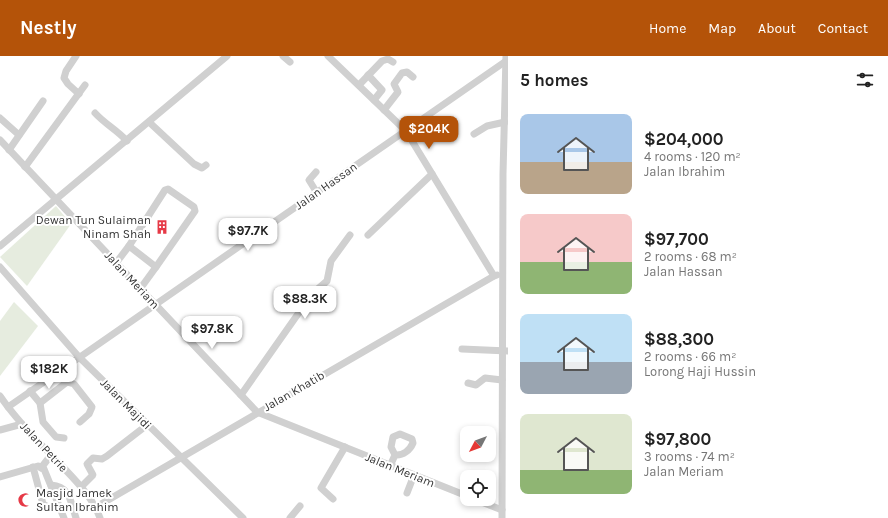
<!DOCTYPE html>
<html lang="en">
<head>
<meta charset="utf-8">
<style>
  :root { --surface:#fff; --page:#f2f2f2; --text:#222; --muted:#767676; --accent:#b45309 }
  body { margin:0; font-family:Karla,sans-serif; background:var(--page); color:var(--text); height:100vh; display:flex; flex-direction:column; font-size:15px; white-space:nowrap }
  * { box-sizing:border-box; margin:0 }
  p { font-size:13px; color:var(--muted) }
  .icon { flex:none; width:22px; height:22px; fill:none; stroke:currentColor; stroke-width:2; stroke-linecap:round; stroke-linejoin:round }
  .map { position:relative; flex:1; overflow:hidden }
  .panel { display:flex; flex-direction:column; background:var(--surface); width:380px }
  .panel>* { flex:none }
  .needle { width:26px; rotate:229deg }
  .controls { position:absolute; left:460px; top:370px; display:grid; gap:8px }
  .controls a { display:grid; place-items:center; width:36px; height:36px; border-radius:8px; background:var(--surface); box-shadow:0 2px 6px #0003; font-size:20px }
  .price { position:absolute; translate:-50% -34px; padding:0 9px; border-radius:8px; background:#fff; color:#222; font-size:13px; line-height:26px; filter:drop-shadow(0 1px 2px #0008) }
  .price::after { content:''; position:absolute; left:50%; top:24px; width:12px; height:9px; margin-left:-6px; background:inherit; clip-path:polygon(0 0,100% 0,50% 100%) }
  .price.current { background:var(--accent); color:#fff }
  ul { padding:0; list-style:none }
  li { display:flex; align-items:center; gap:12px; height:100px; padding:0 12px }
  li span { display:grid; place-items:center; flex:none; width:112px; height:80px; border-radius:8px; color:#555 }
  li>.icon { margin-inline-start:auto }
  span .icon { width:48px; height:48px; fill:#fffc; stroke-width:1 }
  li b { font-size:17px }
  h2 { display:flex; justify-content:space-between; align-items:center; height:48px; padding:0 12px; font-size:17px }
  header { display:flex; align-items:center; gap:24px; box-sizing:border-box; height:56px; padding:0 20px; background:var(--accent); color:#fff }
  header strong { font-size:19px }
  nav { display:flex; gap:22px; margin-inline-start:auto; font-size:14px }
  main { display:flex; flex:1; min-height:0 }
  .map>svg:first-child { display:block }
  .green { fill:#e6ecdf }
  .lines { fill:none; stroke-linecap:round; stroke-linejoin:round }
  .minor { stroke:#d0d0d0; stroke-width:7 }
  .labels { text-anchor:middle; stroke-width:4; stroke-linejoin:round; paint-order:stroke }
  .street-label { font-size:12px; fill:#333; stroke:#fff }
  .poi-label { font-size:12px; fill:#333; stroke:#fff; text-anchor:end }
</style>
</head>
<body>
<header>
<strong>Nestly</strong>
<nav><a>Home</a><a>Map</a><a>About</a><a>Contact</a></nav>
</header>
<main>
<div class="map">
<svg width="508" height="462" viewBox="0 0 508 462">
  <rect width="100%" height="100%" fill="#fff"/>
  <!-- green -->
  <g class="green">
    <path d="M56,150l15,18 -44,62 -27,-29z"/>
    <path d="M14,246l24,24 -38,50v-55z"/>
  </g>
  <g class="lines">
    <!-- minor -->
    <g class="minor">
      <path d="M76,0l-10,15 -2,7 4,6 11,10"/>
      <path d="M283,0l7,6"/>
      <path d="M328,0l78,75 88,145 3,-1"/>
      <path d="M368,19l14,15 -8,10"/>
      <path d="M359,29l23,-24 6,-2 5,3"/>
      <path d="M384,54l14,-18 -4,-8 8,-11 5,-1 6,5"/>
      <path d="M95,57c10,11 22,17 32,28"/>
      <path d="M0,62l19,17"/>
      <path d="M149,66l45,42 8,4 4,-3"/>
      <path d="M474,78l13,-8 18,-4"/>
      <path d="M0,84l257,272 210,84"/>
      <path d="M9,94l34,-49"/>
      <path d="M25,111l60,-82"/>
      <path d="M316,116l-7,8 8,13"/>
      <path d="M368,179l64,-61"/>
      <path d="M0,190l227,-190"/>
      <path d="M129,190l36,-56 3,-1 26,18 1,4 -39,56"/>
      <path d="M116,207l13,-17 27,21 -16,22"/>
      <path d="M0,211l79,90 164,161"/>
      <path d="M462,293l46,2"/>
      <path d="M468,327l8,2 9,-7 17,2"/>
      <path d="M30,335l10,12 3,19 13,15 8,1"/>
      <path d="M241,339l71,-101 15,-13 4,-20 19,-26"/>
      <path d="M0,340c17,25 39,46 60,68 15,16 32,32 40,54"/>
      <path d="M40,347l27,-21 7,2 18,23 -3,7 -9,8"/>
      <path d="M8,351l498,-346"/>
      <path d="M0,374l22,-6"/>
      <path d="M390,410l5,-11c8,1 15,-5 18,-12l-1,-4 -12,-5 -7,3 -2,10 4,8"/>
      <path d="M33,411l10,37 7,4 9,-2"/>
      <path d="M41,412l10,-13"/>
      <path d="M0,421l38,-11 6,3 20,49"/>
      <path d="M51,429c20,2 19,16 25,33"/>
      <path d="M81,431l12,-12 -6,-11 6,-6 9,1 5,-3 40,-31"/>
      <path d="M407,437l7,-18"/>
      <path d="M333,443l-12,-11 24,-41"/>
      <path d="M474,443l28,11"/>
      <path d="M96,451l398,-231"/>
      <path d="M290,462l10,-12"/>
      <path d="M502,462l1,-344 3,-118"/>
    </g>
  </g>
  <!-- icons -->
  <defs>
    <symbol id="building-bare" viewBox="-9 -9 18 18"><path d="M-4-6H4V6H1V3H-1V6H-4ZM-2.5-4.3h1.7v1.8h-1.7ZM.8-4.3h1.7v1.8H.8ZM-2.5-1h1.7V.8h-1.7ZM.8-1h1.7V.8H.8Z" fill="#e63946" stroke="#fff" stroke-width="2.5" paint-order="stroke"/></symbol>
    <symbol id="mosque-bare" viewBox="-9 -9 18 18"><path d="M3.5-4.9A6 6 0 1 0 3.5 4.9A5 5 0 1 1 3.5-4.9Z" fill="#e63946" stroke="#fff" stroke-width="2.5" paint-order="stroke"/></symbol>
  </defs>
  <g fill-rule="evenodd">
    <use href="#building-bare" x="152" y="161" width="20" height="20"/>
    <use href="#mosque-bare" x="15" y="434" width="20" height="20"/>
  </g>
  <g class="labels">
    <!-- street labels -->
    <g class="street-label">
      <text transform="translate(326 130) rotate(-35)" y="4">Jalan Hassan</text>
      <text transform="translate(132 224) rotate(47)" y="4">Jalan Meriam</text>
      <text transform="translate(294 335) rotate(-30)" y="4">Jalan Khatib</text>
      <text transform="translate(126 348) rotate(45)" y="4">Jalan Majidi</text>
      <text transform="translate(44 391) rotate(47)" y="4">Jalan Petrie</text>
      <text transform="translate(400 414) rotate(22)" y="4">Jalan Meriam</text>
    </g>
    <!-- poi labels -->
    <g class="poi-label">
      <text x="151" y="168">Dewan Tun Sulaiman<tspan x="151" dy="14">Ninam Shah</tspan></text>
      <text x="36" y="441" text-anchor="start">Masjid Jamek<tspan x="36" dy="14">Sultan Ibrahim</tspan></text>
    </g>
  </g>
</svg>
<div class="controls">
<a><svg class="needle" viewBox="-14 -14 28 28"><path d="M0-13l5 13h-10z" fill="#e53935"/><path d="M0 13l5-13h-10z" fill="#767676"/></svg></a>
<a><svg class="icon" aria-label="locate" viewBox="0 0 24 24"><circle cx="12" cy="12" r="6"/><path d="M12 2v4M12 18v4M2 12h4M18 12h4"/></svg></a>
</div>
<b class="price current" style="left:429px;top:94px">$204K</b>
<b class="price" style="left:248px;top:196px">$97.7K</b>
<b class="price" style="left:305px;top:264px">$88.3K</b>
<b class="price" style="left:212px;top:294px">$97.8K</b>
<b class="price" style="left:49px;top:334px">$182K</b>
</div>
<section class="panel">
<h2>5 homes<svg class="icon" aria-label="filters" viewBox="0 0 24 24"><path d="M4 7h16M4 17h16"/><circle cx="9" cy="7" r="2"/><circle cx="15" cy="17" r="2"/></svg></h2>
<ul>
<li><span style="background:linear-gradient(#a9c7e8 60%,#b9a48a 0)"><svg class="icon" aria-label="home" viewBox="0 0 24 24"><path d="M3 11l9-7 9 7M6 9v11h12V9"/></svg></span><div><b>$204,000</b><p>4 rooms · 120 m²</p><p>Jalan Ibrahim</p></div></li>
<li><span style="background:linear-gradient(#f6c9c9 60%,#8fb573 0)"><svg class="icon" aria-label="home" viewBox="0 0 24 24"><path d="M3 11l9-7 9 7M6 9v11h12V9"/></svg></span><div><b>$97,700</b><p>2 rooms · 68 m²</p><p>Jalan Hassan</p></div></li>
<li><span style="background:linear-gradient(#bfe0f5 60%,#9aa5b1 0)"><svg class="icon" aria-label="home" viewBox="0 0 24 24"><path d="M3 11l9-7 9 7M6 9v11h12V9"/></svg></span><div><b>$88,300</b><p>2 rooms · 66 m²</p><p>Lorong Haji Hussin</p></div></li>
<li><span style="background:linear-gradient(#dfe7d0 70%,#8fb573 0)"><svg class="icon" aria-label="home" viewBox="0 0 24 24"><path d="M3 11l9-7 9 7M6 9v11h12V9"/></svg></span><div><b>$97,800</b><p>3 rooms · 74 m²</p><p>Jalan Meriam</p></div></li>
</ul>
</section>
</main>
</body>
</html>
